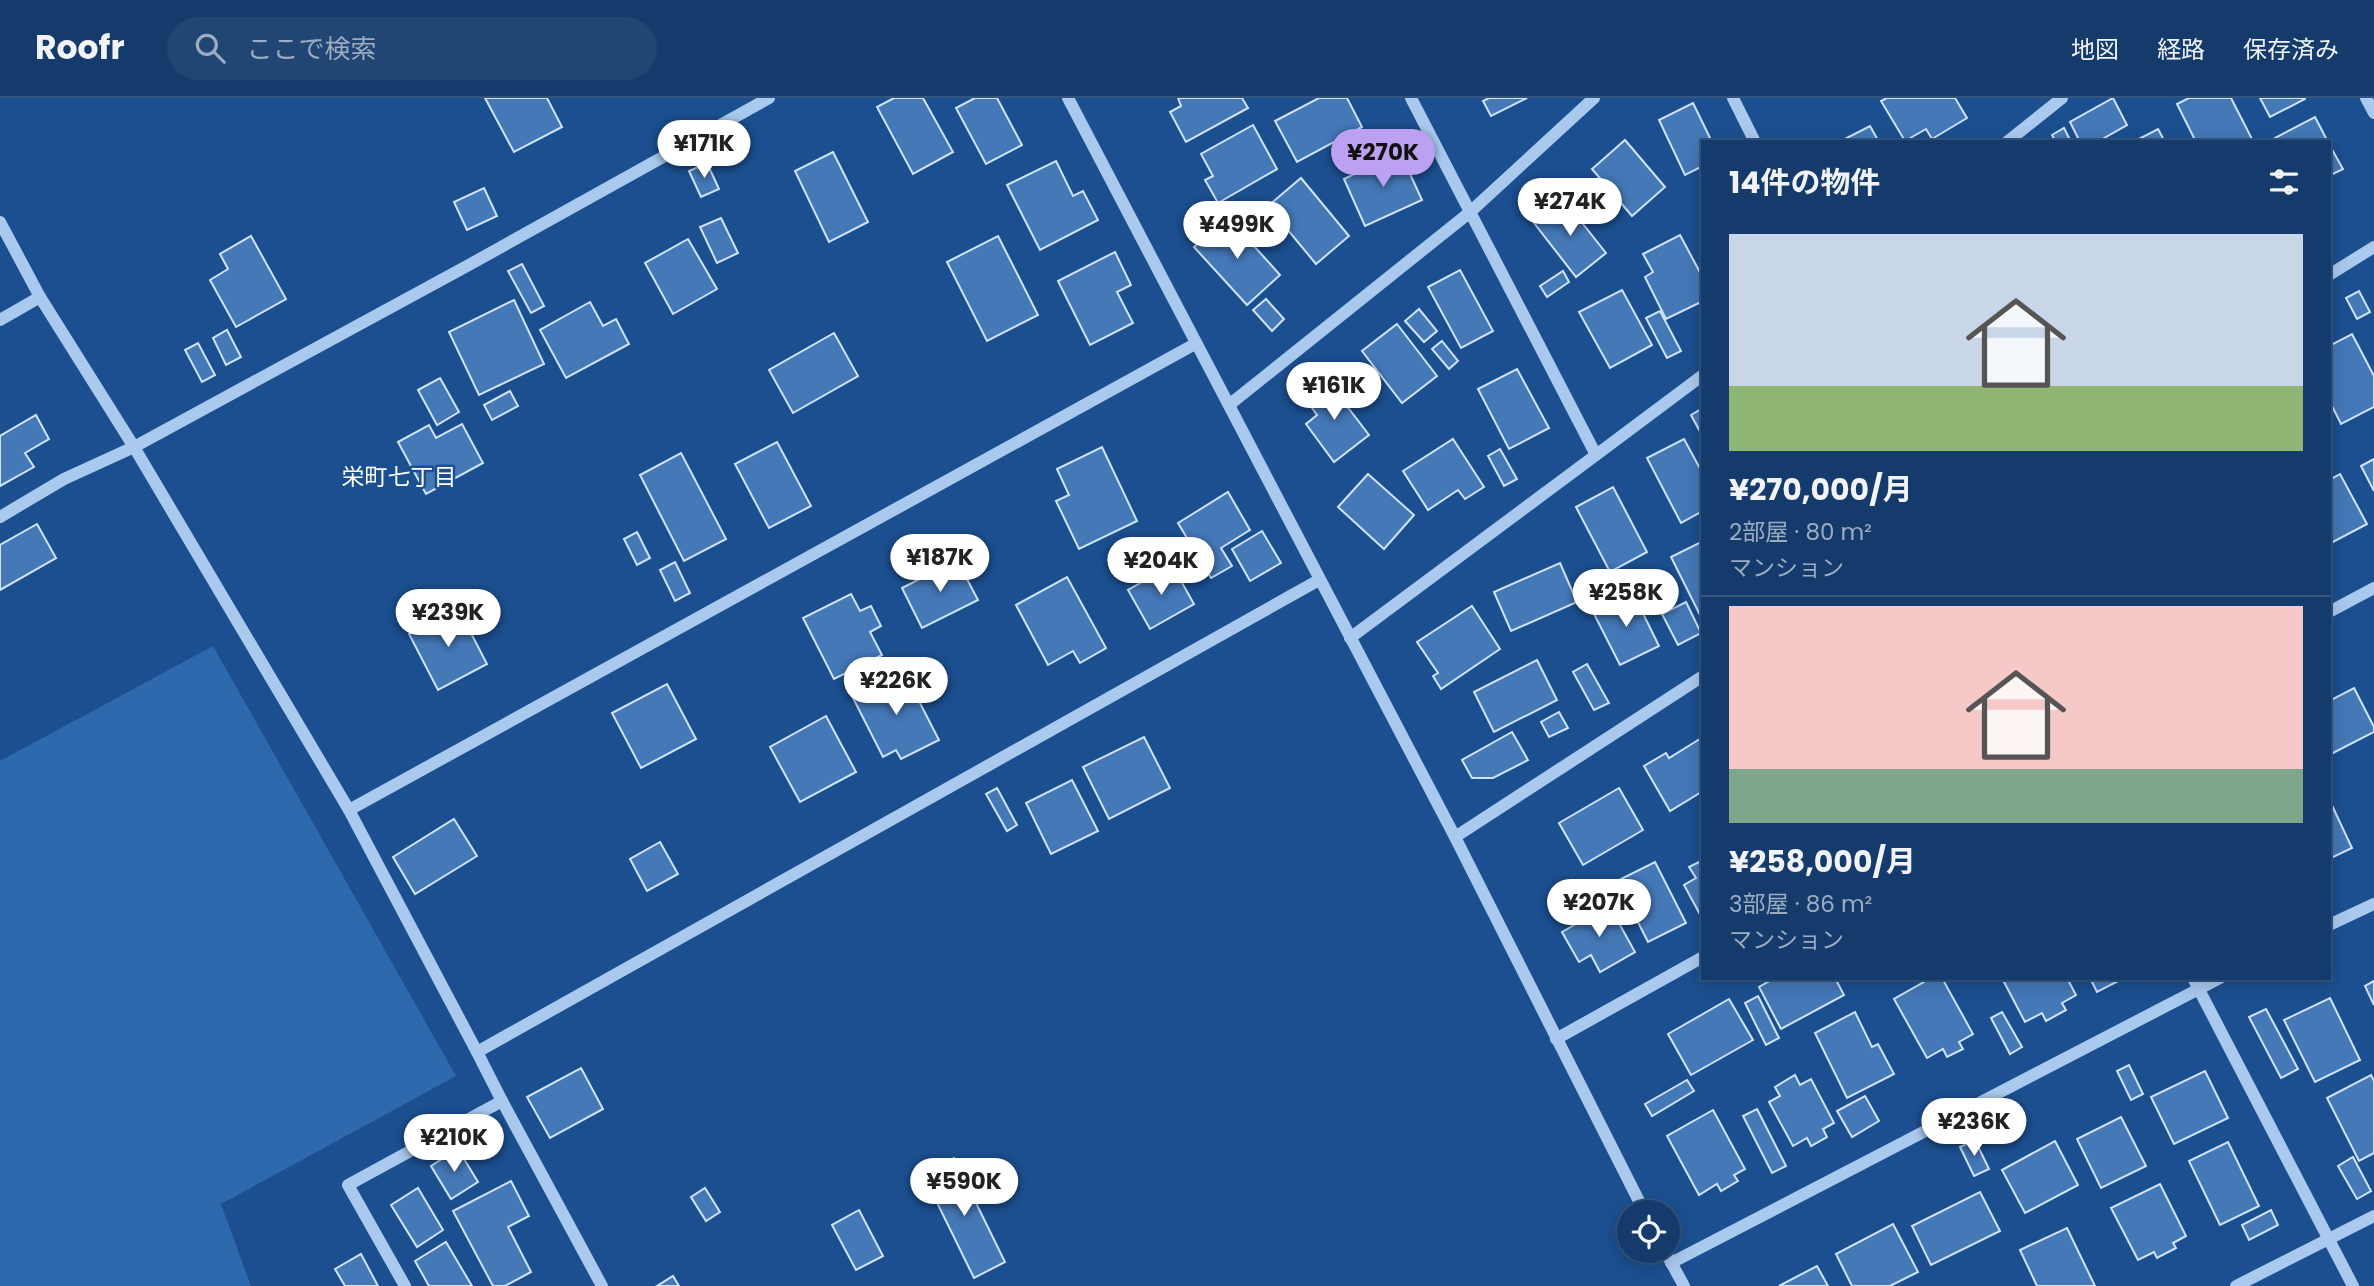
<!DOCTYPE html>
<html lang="ja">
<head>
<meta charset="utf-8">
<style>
  :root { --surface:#143b6b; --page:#214673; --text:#f1f3f6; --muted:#9dadc1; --line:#33557e; --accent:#bca0f2 }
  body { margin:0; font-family:Poppins,"Noto Sans JP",sans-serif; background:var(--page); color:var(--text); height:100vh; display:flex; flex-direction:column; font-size:26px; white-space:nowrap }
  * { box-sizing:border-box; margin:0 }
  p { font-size:23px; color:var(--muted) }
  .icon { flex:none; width:38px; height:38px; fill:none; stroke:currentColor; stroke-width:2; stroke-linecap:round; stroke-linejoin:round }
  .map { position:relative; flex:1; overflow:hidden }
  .details { position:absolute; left:1701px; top:42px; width:630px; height:840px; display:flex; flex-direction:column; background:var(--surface); border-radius:0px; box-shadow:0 4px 18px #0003,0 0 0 2px var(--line) }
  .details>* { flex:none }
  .controls { position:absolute; left:1617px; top:1102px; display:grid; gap:14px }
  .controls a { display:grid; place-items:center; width:63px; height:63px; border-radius:50%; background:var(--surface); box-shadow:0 4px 18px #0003,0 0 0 2px var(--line); font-size:35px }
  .price { position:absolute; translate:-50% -60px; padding:0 16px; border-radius:24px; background:#fff; color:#222; font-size:23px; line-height:46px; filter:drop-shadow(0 2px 4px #0008) }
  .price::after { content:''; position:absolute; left:50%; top:42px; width:21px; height:16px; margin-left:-10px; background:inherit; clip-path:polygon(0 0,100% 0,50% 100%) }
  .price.on { background:var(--accent); color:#111 }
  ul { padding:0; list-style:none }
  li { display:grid; align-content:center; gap:14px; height:371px; padding:0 28px }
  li+li { border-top:2px solid var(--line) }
  li span { display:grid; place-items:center; height:217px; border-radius:0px; color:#555 }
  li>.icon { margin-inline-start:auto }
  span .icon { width:126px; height:126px; fill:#fffc; stroke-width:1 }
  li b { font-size:30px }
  h2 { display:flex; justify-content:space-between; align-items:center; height:84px; padding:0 28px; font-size:30px }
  header { display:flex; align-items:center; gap:42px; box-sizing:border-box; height:98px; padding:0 35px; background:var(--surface); border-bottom:2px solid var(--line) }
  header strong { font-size:33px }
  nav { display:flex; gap:38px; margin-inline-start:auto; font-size:24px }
  .search { width:490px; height:63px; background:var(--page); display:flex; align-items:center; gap:18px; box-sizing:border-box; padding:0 24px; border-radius:38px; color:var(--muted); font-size:26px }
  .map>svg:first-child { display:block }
  .green { fill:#2e69ad }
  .building { fill:#4478b7; stroke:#cfe3fa; stroke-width:2 }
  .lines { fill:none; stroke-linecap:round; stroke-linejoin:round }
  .minor { stroke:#a9c9ee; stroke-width:12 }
  .labels { text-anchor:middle; stroke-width:5; stroke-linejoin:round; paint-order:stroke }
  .neighbourhood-label { font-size:23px; fill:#fff; stroke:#1b4f8f }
</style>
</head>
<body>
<header>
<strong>Roofr</strong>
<div class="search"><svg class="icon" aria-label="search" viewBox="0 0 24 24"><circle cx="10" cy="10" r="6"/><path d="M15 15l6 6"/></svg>ここで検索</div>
<nav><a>地図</a><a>経路</a><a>保存済み</a></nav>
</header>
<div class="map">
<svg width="2374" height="1188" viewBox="0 0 2374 1188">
  <rect width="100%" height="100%" fill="#1b4f8f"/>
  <!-- green -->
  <path class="green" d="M213,548l243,430 -235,128 30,82h-251v-525z"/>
  <!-- building -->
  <g class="building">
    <path d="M485,0h62l15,29 -48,25z"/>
    <path d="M894,0h29l30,54 -40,22 -36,-67z"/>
    <path d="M975,0h22l25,47 -36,19 -30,-56z"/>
    <path d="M1178,0h64l6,10 -62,34 -16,-30 11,-6z"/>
    <path d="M1319,0h28l15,29 -65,35 -22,-41z"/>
    <path d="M1489,0h38l-36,18 -8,-15z"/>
    <path d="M1887,0h68l12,20 -35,21 -6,-10 -21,12 -24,-40z"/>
    <path d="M2113,0l14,27 -30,17h-17l-10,-20z"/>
    <path d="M2189,0h42l21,41 -6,3h-50l-19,-38z"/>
    <path d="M2260,0h45v1l-35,18z"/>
    <path d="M1693,5l19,39h-9v24l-18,9 -26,-55z"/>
    <path d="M2315,19l13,25h-51l-2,-4z"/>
    <path d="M1253,27l24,44 -59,34 -13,-23 8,-4 -12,-22z"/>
    <path d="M1870,28l9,16h-40z"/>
    <path d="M2064,30l7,14h-15l-4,-7z"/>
    <path d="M2158,31l7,13h-32z"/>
    <path d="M1625,42l40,47 -33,29 -40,-47z"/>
    <path d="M2329,46l14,25 -14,7z"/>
    <path d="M833,54l35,70 -39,20 -34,-71z"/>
    <path d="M1400,54l22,48 -57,26 -21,-47z"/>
    <path d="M1056,63l17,35 10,-5 15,29 -58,30 -33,-65z"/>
    <path d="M707,65l12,26 -18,8 -12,-26z"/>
    <path d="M1301,80l48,58 -33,28 -48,-58z"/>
    <path d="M484,90l13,28 -30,14 -13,-28z"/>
    <path d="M1564,102l42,53 -30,24 -42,-54z"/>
    <path d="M1227,118l53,59 -33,30 -53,-58z"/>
    <path d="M721,120l17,35 -21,10 -17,-36z"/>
    <path d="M1680,137l23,43v23l-37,18 -21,-42 8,-5 -10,-18z"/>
    <path d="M251,138l35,63 -50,28 -26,-47 18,-11 -8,-15z"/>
    <path d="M998,138l40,79 -51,26 -40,-79z"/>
    <path d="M688,141l29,50 -44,25 -28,-51z"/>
    <path d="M1115,154l16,33 -14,7 16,31 -43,22 -32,-64z"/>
    <path d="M522,166l22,42 -13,7 -23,-42z"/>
    <path d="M1460,172l33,61 -32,17 -33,-61z"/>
    <path d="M1563,173l6,11 -22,15 -7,-11z"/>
    <path d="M1622,192l30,55 -42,23 -31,-56z"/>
    <path d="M2359,193l11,21 -13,7 -11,-21z"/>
    <path d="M1266,201l18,20 -12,12 -19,-21z"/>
    <path d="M514,202l30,64 -65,31 -30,-63z"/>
    <path d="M590,204l13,24 13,-7 13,25 -63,34 -26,-48z"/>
    <path d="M1419,211l18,22 -13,11 -19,-21z"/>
    <path d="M1660,213l21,40 -14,7 -21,-40z"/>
    <path d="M1397,226l40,52 -35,27 -40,-52z"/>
    <path d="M227,232l14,27 -15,8 -13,-27z"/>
    <path d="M834,235l24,43 -65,37 -24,-43z"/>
    <path d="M2352,236l22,42v31l-33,17 -12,-24v-54z"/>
    <path d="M1442,243l16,20 -9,8 -17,-20z"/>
    <path d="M198,245l17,32 -13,7 -17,-32z"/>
    <path d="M1517,271l32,59 -40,21 -31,-60z"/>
    <path d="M440,280l19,34 -22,13 -19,-35z"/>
    <path d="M1327,282l42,55 -35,27 -28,-38 11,-9 -12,-17z"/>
    <path d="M510,293l8,15 -26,14 -8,-15z"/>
    <path d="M1703,310v29l-12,-22z"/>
    <path d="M36,317l13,24 -24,14 9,14 -34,19v-50z"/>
    <path d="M462,326l21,39 -57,31 -28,-52 31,-17 7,13z"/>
    <path d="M1453,341l31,48 -19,12 -7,-9 -30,20 -25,-39z"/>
    <path d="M1684,341l19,35v37l-22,12 -34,-65z"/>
    <path d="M777,344l34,64 -42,22 -34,-64z"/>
    <path d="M1102,349l35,74 -58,28 -23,-48 13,-6 -12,-26z"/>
    <path d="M1500,351l17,30 -13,7 -16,-30z"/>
    <path d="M681,355l45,86 -42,22 -44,-86z"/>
    <path d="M2374,361v32l-13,-25z"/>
    <path d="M1368,376l46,41 -30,34 -46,-42z"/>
    <path d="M2340,376l27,50 -38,20v-64z"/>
    <path d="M1613,389l34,65 -37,20 -34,-65z"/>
    <path d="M1228,394l22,38 -29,18 11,18 -21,12 -33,-55z"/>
    <path d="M37,426l19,34 -56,32v-45z"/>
    <path d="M1262,433l19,32 -31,18 -18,-32z"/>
    <path d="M637,434l13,26 -13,7 -13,-26z"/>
    <path d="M1703,443v80l-32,-64z"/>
    <path d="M957,462l21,40 -56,28 -20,-40z"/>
    <path d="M675,464l15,31 -15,8 -15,-31z"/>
    <path d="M1560,465l17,39 -66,29 -17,-39z"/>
    <path d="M1172,467l22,39 -44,25 -22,-39z"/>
    <path d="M1067,479l39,71 -26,15 -7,-12 -25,14 -32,-60z"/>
    <path d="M1633,495l26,53 -39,19 -27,-53z"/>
    <path d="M851,496l9,17 11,-5 10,20 -11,6 12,23 -48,24 -31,-61z"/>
    <path d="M1686,504l15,31 -23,12 -16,-31z"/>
    <path d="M1472,508l28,43 -59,40 -8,-13 5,-3 -21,-31z"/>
    <path d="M458,510l29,56 -49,26 -29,-56z"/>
    <path d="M1537,562l20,40 -63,32 -20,-40z"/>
    <path d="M1587,566l22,39 -15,7 -21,-38z"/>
    <path d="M903,572l36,70 -38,19 -5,-9 -13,7 -31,-61z"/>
    <path d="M667,586l29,55 -55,29 -29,-55z"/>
    <path d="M2354,590l20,39v5l-45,23v-54z"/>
    <path d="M1559,614l9,16 -19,9 -8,-15z"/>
    <path d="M826,618l30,56 -56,30 -30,-55z"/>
    <path d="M1512,634l16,28 -35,18h-21l-10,-18z"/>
    <path d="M1144,639l26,51 -61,31 -26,-52z"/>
    <path d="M1703,639v54l-33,20 -26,-45 22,-13 3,5z"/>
    <path d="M1072,682l26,51 -47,23 -25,-51z"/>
    <path d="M997,690l20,37 -10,6 -21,-37z"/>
    <path d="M1619,690l24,42 -60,35 -24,-42z"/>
    <path d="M2329,701l23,49 -23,11z"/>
    <path d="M454,721l23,37 -62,38 -22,-37z"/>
    <path d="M660,744l18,32 -31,17 -17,-32z"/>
    <path d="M1703,762v60l-19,-35 12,-7 -7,-11z"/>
    <path d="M1655,764l31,61 -38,19 -31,-61z"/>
    <path d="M1609,807l26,47 -35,20 -9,-17 -12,7 -17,-30z"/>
    <path d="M1775,880h60l9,17 -63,34 -22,-42z"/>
    <path d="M1931,880h11l31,56 -14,8 4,7 -16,8 -4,-8 -16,9 -33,-59z"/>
    <path d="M2006,880h61l9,17 -14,8 4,7 -20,11 -4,-8 -17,9 -22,-42z"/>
    <path d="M2090,880h34l-27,14z"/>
    <path d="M2374,883v24l-9,-19z"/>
    <path d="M1758,898l21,42 -13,7 -21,-42z"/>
    <path d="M2330,900l30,62 -45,22 -31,-62z"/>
    <path d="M1729,901l24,41 -62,35 -23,-41z"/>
    <path d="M2266,911l32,60 -17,9 -32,-61z"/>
    <path d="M1855,914l17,35 6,-3 16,30 -47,24 -32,-65z"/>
    <path d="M2002,914l20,35 -12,7 -19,-36z"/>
    <path d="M2129,967l14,29 -12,6 -14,-29z"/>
    <path d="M581,970l22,41 -53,29 -23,-41z"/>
    <path d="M2205,973l23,47 -54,26 -23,-47z"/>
    <path d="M1795,977l5,10 11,-6 23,44 -11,6 4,8 -16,9 -4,-8 -14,8 -24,-44 11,-6 -5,-9z"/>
    <path d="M2371,977l3,6v72l-15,8 -32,-63z"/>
    <path d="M1687,982l7,11 -42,25 -7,-12z"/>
    <path d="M1865,998l14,25 -27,16 -15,-26z"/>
    <path d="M1757,1011l29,57 -14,7 -29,-57z"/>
    <path d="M1713,1012l32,59 -11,6 4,6 -17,10 -4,-7 -18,11 -32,-59z"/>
    <path d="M2121,1019l25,49 -45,22 -24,-49z"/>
    <path d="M1975,1042l14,29 -15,7 -14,-29z"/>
    <path d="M2055,1043l23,44 -53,28 -23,-43z"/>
    <path d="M2228,1044l31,64 -39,19 -31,-64z"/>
    <path d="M458,1051l20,33 -27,17 -20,-33z"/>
    <path d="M2353,1059l18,34 -14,8 -19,-33z"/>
    <path d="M954,1060l51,104 -31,16 -51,-104z"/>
    <path d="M511,1083l18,35 -21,11 23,45 -26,14h-12l-40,-75z"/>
    <path d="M2160,1086l26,52 -13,7 3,5 -19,10 -3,-6 -16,8 -27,-52z"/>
    <path d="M418,1090l25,42 -26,17 -26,-42z"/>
    <path d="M705,1090l15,24 -14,9 -15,-24z"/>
    <path d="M1980,1094l20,39 -69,34 -19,-39z"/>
    <path d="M859,1112l24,46 -27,14 -24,-45z"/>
    <path d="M2271,1112l7,15 -29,15 -7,-15z"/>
    <path d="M1893,1126l25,48 -28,14h-38l-16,-32z"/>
    <path d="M2067,1130l28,58h-58l-17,-36z"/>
    <path d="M446,1144l26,44h-43l-14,-25z"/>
    <path d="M361,1156l17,32h-33l-10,-17z"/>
    <path d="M1817,1168l11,20h-49z"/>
    <path d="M673,1178l6,10h-22z"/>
  </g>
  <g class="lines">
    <!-- minor -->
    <g class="minor">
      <path d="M1068,0l387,739 190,376"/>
      <path d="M1411,0l185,357 107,-80"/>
      <path d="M1733,0l22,44"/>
      <path d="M2366,0l8,15"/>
      <path d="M2007,44l55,-44"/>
      <path d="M0,124l40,75 94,150 215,363 846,-466"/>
      <path d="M2329,177l45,-28"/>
      <path d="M0,222l40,-23"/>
      <path d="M1229,307l240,-192 125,-115"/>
      <path d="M0,419l64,-38 70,-32 333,-181 302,-168"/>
      <path d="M2329,514l45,-24"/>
      <path d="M1350,540l246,-183"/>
      <path d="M349,712l128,242 842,-472"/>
      <path d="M1455,739l248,-161"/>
      <path d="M2329,827l45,-21"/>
      <path d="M2193,880l160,308"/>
      <path d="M1556,941l147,-82"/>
      <path d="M502,1003l100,185"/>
      <path d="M1665,1153l19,35"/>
      <path d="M1671,1165l549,-285"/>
      <path d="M405,1188l-57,-101 154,-84 -25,-49"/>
      <path d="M2236,1188l138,-70"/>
    </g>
  </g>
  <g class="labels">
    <!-- neighbourhood labels -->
    <g class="neighbourhood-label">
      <text x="399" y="387">栄町七丁目</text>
    </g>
  </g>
</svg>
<div class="controls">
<a><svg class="icon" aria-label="locate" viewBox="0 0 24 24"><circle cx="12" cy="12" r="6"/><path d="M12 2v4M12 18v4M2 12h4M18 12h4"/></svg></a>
</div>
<b class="price" style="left:704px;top:82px">¥171K</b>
<b class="price on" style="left:1383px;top:91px">¥270K</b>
<b class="price" style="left:1570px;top:140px">¥274K</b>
<b class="price" style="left:1237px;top:163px">¥499K</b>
<b class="price" style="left:1334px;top:324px">¥161K</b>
<b class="price" style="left:940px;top:496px">¥187K</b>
<b class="price" style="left:1161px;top:499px">¥204K</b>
<b class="price" style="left:1626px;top:531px">¥258K</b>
<b class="price" style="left:448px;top:551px">¥239K</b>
<b class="price" style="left:896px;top:619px">¥226K</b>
<b class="price" style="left:1599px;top:841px">¥207K</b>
<b class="price" style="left:1974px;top:1060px">¥236K</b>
<b class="price" style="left:454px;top:1076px">¥210K</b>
<b class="price" style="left:964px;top:1120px">¥590K</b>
<section class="details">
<h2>14件の物件<svg class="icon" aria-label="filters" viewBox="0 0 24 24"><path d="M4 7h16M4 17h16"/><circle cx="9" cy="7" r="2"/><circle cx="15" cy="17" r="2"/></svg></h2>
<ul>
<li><span style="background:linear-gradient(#c9d6e8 70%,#8fb573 0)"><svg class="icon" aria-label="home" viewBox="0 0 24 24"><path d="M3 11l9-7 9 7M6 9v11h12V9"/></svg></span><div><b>¥270,000/月</b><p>2部屋 · 80 m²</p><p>マンション</p></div></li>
<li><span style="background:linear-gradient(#f6c9c9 75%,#7fa58c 0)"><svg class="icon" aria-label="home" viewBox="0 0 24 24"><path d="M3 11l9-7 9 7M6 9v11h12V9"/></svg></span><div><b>¥258,000/月</b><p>3部屋 · 86 m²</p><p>マンション</p></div></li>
</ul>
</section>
</div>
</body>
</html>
